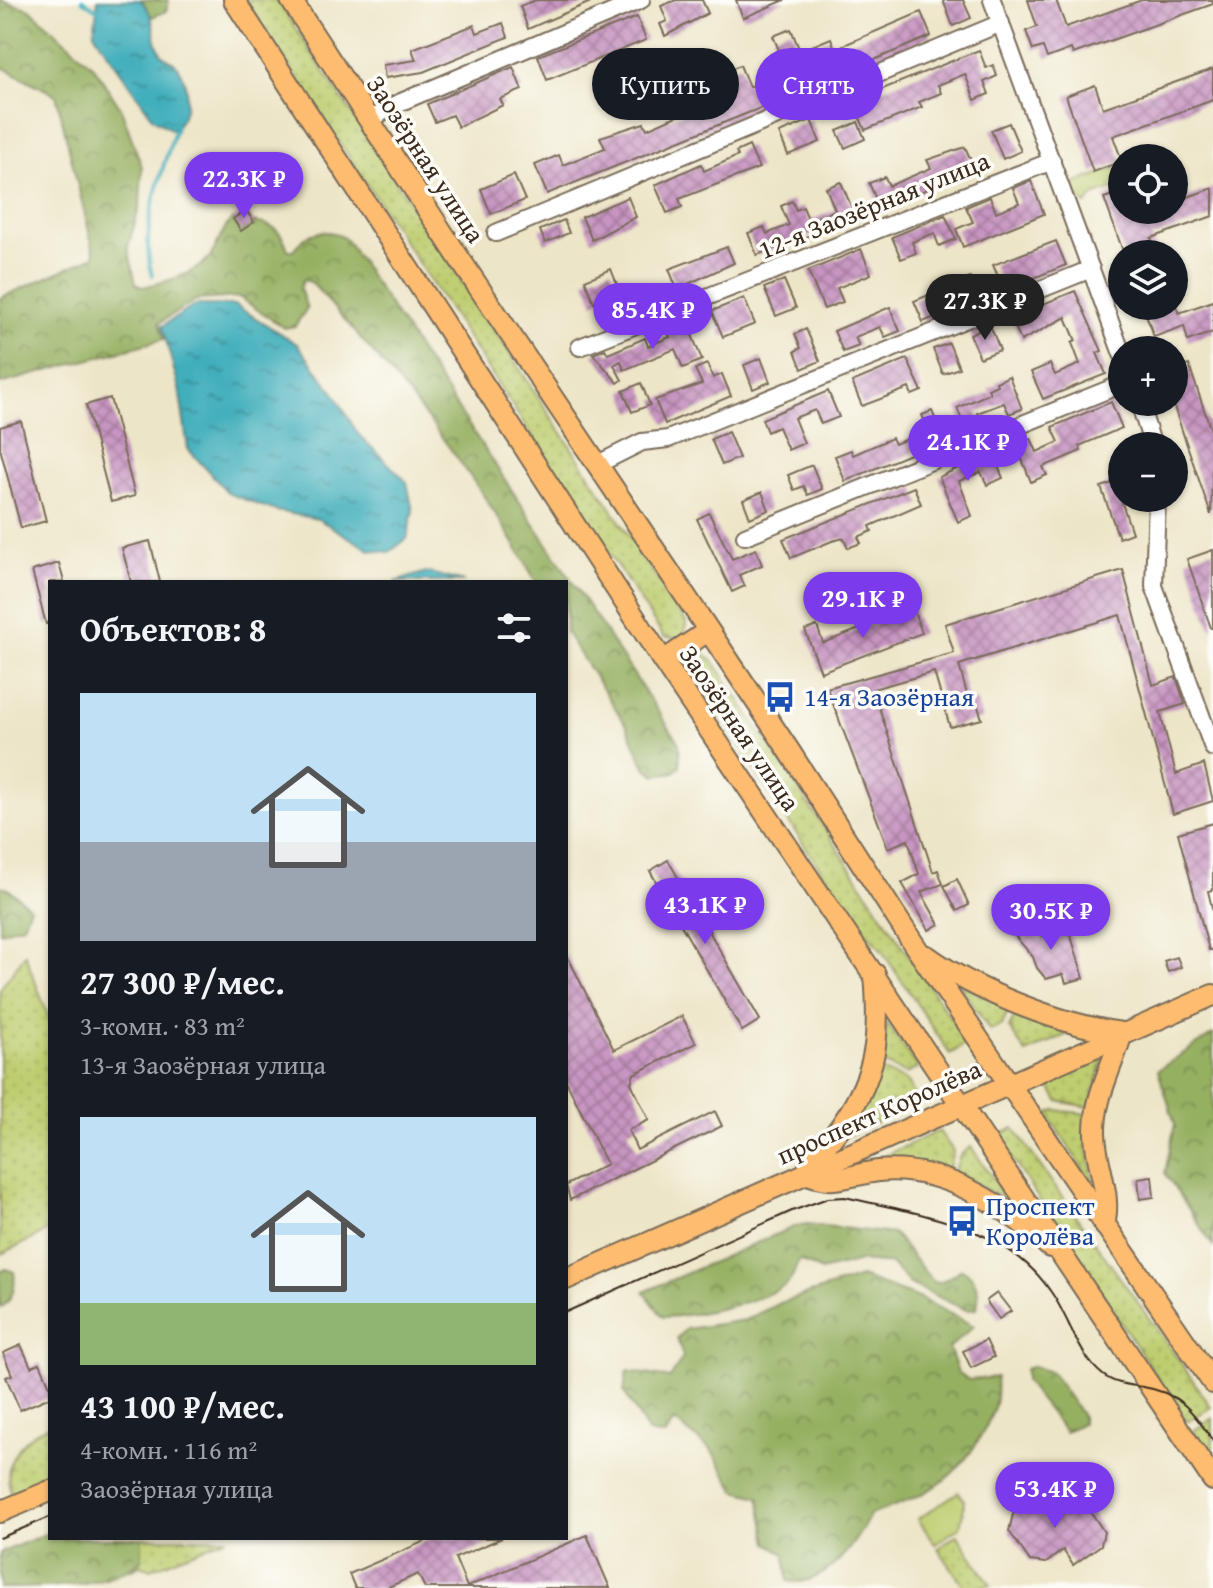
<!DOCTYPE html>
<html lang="ru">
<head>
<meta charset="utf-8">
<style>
  :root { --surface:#171b24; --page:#242831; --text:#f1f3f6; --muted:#9ea1a6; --accent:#7c3aed }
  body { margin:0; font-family:"Gentium Book Plus",serif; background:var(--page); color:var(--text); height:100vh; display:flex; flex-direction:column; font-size:30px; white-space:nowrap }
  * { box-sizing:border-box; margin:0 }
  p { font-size:26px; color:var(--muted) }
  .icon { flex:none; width:44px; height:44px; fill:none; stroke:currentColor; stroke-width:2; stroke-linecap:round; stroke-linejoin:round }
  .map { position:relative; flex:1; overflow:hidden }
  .drawer { position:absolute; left:48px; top:580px; width:520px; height:960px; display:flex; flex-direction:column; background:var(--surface); border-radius:0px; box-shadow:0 2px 6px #0004 }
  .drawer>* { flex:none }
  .hud { position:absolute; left:592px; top:48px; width:500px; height:72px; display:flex; gap:16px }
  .tools { position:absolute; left:1108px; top:144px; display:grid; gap:16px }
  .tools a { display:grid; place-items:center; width:80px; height:80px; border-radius:50%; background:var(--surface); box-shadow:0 2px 6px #0004; font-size:40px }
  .price { position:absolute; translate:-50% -68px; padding:0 18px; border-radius:28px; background:var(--accent); color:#fff; font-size:26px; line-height:52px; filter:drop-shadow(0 2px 4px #0008) }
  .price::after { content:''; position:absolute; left:50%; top:48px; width:24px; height:18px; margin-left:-12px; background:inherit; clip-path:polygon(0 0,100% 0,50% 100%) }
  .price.on { background:#222; color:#fff }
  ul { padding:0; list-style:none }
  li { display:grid; align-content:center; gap:16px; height:424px; padding:0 32px }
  li span { display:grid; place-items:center; height:248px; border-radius:0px; color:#555 }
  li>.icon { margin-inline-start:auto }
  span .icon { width:144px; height:144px; fill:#fffc; stroke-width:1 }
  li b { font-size:34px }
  h2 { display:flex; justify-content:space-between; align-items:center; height:96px; padding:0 32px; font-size:34px }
  .tag { padding:0 28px; border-radius:36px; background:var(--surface); box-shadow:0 2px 6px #0004; font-size:28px; line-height:72px }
  .tag.on { background:var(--accent); color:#fff }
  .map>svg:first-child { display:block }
  .grass { fill:url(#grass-dots); stroke:#7c7c47; stroke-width:2 }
  .forest { fill:url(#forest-crowns); stroke:#686d40; stroke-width:2 }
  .wetland { fill:url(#wetland-marsh); stroke:#7c7c47; stroke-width:2 }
  .garden { fill:#becd70; stroke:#7c7c47; stroke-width:2 }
  .water { fill:url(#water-ripples); stroke:#3d6c6c; stroke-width:2 }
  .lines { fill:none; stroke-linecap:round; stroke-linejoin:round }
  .stream { stroke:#3faebb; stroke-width:4 }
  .building { fill:url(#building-cross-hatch) }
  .minor-casing { stroke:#796b59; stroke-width:20 }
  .major-casing { stroke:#796b59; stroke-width:24 }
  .minor { stroke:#fff; stroke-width:16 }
  .major { stroke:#fdbc6f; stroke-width:20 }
  .tram { stroke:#3b2a1e; stroke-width:2 }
  .labels { text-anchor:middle; stroke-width:7; stroke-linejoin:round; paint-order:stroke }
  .street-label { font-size:26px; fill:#3b2a1e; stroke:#fdfcf7 }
  .transit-label { font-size:26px; fill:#164399; stroke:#fdfcf7; text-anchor:start }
</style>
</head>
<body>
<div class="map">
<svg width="1213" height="1588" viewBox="0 0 1213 1588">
  <defs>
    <pattern id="grass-dots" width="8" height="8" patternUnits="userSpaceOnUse" patternTransform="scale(2)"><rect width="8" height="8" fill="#becd70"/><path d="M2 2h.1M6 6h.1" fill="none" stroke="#a4b061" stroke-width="1.8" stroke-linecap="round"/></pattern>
    <pattern id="forest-crowns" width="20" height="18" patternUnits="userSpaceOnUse" patternTransform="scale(2)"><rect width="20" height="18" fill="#96b062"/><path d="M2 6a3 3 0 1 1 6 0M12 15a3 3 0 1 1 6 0" fill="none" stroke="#7c8f50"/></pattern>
    <pattern id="wetland-marsh" width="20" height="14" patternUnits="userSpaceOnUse" patternTransform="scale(2)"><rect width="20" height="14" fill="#becd70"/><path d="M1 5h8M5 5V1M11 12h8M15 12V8" fill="none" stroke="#a4b061"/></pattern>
    <pattern id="water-ripples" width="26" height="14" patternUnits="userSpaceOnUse" patternTransform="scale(2)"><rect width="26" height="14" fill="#3faebb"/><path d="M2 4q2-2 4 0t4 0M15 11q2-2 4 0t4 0" fill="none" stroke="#368e97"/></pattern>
    <pattern id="building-cross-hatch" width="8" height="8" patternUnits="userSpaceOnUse" patternTransform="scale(2)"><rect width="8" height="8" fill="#c895c2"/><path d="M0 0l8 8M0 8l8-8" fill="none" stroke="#a47a9d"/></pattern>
  </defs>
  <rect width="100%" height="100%" fill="#fdfcf7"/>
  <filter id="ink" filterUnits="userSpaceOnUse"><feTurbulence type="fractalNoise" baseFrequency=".0125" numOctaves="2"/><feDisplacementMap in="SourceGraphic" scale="16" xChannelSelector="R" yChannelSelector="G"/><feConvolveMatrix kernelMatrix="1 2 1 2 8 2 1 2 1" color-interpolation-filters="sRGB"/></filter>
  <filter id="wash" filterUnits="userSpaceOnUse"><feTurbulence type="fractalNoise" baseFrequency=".006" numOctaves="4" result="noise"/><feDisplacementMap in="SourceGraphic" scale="32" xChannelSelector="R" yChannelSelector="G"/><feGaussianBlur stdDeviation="1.8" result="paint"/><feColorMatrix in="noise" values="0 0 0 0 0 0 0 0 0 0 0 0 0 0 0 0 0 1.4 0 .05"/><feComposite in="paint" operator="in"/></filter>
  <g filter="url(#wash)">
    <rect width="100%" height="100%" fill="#ede5c7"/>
    <!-- grass -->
    <g class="grass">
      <path d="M246,0h31l409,622 -1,12 -5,5 -16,-2z"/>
      <path d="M698,651l14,8 255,384 -17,11 -70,-106 -27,-30 -167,-250 5,-15z"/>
      <path d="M25,954l25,67v209l-50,25v-266z"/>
      <path d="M958,983l52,24 -8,18 -12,6z"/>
      <path d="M1018,1010l54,22 -46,21 -17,-25z"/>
      <path d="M887,1023l31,45 -12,6 -24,-11z"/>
      <path d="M1105,1055l-16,52 -31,-6 -11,-20z"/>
      <path d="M881,1070l27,12 11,21 -85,39 35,-46z"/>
      <path d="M1055,1110l34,4 -1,34 6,38 -47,-72z"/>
      <path d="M1014,1128c64,94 133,184 197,279l-24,15 -190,-286z"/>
      <path d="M939,1131l14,20 -5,21 -78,-10z"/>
      <path d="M971,1147l39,55 -56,-29 6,-18z"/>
      <path d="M1213,1418v43l-20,-30z"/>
      <path d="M50,1425v51l-39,16c-11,-31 14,-57 39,-67z"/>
      <path d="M957,1535l34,50 -26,3 -27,-40z"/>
      <path d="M142,1538h85l-76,31 -11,-4 -10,6 12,-12z"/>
    </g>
    <!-- forest -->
    <g class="forest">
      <path d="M0,0l30,9 64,58 27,42 21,58 -2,38 -12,42 8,37 7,3c22,-5 51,-12 66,-29 10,-12 11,-28 24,-39l8,12 13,-9c20,3 28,8 34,28h6c13,-20 32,-23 51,-12l334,505 1,23 -6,6 -18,3 -11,-8 -18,-41 -61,-93v-51h-30c-59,-110 -142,-208 -225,-300l-8,-2 -3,9 7,19 -12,18 -11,2 -45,-31 -43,3 -37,23 5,16 -164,45v-86l95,-42 -39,-161 -56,-29z"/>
      <path d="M140,0h29l-2,11 -15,6z"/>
      <path d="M0,886l7,2 23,19 -7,18 -23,7z"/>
      <path d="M1213,1034v212l-48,-73 10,-49 -17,-54z"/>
      <path d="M807,1224l87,10 39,48 7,1 22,-14c14,8 20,25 14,40l-10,1 -56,-26 -19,-20 -31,-3 -39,10 -21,-11c-7,9 -5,19 -16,26 -28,17 -88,30 -121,31l-19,-25 151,-66z"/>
      <path d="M6,1269l8,3c2,13 -1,29 -14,36v-37z"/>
      <path d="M860,1277l59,21 55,28 -25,22 9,24 11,8 27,-3c2,25 -2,35 -14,57 -28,51 -60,62 -112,81 -14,27 -43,73 -82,66l-3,-27 -17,-11 -9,-46 -23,-6 -25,-41 -37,-29 -9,15 -16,-3 -25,-41 3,-21 43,7 13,-21 -6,-19 9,-9 59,-9 35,-17z"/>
      <path d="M1034,1366l18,7 30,43v7l-17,9 -40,-51v-12z"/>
      <path d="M50,1532v6h92v21c-32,29 -100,29 -142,29v-35z"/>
    </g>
    <!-- wetland -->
    <path class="wetland" d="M1122,165v21l-29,10 -7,9 -14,-14 4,-8z"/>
    <!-- garden -->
    <path class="garden" d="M958,1492l7,9 -5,26 -25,17 -17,-25z"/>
    <!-- water -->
    <g class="water">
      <path d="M98,0h42c17,15 11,34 20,51 4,9 13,9 18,16 12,18 12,49 -6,63l-19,-12 -59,-85z"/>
      <path d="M196,305h39l62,39 35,46 26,44 49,48 6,29 -6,28 -18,13 -19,-2 -52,-31 -42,-8 -47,-17 -41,-45 -9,-61 -17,-62z"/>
      <path d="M426,572l38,10h-69z"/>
    </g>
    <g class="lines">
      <!-- stream -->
      <g class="stream">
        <path d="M82,0l18,12"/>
        <path d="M152,275c-13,-50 9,-99 24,-148l-2,-4"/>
      </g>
    </g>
    <g id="blocks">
      <!-- building -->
      <g class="building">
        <path d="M536,0h57v1l-65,28 -8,-23z"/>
        <path d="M676,0h26l6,13 -43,23 -5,-12 7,-3 -6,-15z"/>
        <path d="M736,0h49l-42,18z"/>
        <path d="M943,0h20l8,18 -18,8z"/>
        <path d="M1028,0h28l10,27 76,-27h71v4l-140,50 -2,-5 -24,9 -4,-11 -10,3 -7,-19 11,-4z"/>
        <path d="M921,12l10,24 -102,43 -5,-14 -33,14 -18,-43 18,-7 9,22 31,-13 4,11z"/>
        <path d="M637,17l9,23 -99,40 -9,-24z"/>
        <path d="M503,23l5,14 -85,35 -38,6 -2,-13 33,-5 -4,-11 62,-24 3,8z"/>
        <path d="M979,50l7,18 7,-3 4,11 -13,6 5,12 -14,6 -10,-26 -27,11 3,8 -22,9 3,5 -57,23 -12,-29z"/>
        <path d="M740,65l9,22 26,-11 10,22 -238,96 -12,-29 24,-10 4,10 42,-17 -5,-11 44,-14 3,6 50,-22 -2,-3 11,-5 -10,-25 10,-4 3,8z"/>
        <path d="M513,67l9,23 -22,9 3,6 -45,22 -6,-12 -17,7 -8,-18z"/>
        <path d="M1213,69v31l-100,36 9,25 -29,11 -27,-76 29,-11 8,23z"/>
        <path d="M811,120l9,22 -32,13 -9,-22z"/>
        <path d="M858,122l7,17 -20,9 -8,-17z"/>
        <path d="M1009,123l12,28 -18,8 -12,-29z"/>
        <path d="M749,146l10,22 -80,31 3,8 -15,6 -12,-28 46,-21 3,7 34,-15 -2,-4z"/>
        <path d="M965,147l10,22 -95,40 -11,-26 16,-6 4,9 42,-18 -4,-8z"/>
        <path d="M514,175l11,25 -34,14 -10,-25z"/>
        <path d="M1031,181l13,33 -81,33 -7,-18 17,-7 -7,-15 24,-10 6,15 23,-9 -6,-15z"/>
        <path d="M841,182l15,36 -99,37 -9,-22 16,-6 3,7 22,-9 -8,-19 11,-5 4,9 7,-3 6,14 26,-11 -9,-22z"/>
        <path d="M1213,188v28l-62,22 6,16h-33l-20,-56 18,-6v18h52v-8z"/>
        <path d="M628,197l8,20 -44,23 -10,-23z"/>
        <path d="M246,210l8,12 -13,9 -8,-12z"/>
        <path d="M945,215l11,24 -17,7 -5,-13 -22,9 4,11 -15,6 -9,-22z"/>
        <path d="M564,220l5,13 -24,10 -5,-13z"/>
        <path d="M1056,241l10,24 -62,25 -11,-25z"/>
        <path d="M727,247l7,16 -57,26 -8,-20z"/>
        <path d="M861,249l10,25 -34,14 6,14 -19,7 -16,-38z"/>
        <path d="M611,269l9,23 -26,11 -9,-23z"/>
        <path d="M970,278l9,21 -56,23 -9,-21z"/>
        <path d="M784,280l12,28 -20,8 -12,-28z"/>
        <path d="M642,286l7,17 -23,10 -7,-17z"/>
        <path d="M1075,291l27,60 -5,2 9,21 -63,25 -12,-27 19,-8 5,11 25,-11 -8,-21 4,-2 -10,-24 -45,24 -10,-24z"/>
        <path d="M744,298l11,26 -32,13 -11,-26z"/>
        <path d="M1213,301v31l-25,9 -4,-15 -30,11 -11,-31h33l3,7z"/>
        <path d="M890,307l10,24 -15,6 -5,-10 -25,10 4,9 -16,6 -9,-21z"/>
        <path d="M686,320l16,40 -19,8 -8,-19 -51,21 -3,-9 -7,4 8,15 -4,3 -25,-29 12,-5 3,5 37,-16 3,8 22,-9 -4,-9z"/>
        <path d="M990,325l10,25 -20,8 -10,-24z"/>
        <path d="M806,329l14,32 -18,8 -7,-18 6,-3 -6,-14z"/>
        <path d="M949,343l10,25 -16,6 -10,-25z"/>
        <path d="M761,358l9,24 -17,7 -9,-24z"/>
        <path d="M907,359l15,32 -10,4 -3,-7 -47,18 -10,-24z"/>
        <path d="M707,364l6,14 9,-4 9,22 -66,28 -10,-24 47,-16 -7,-15z"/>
        <path d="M1189,365l24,71 -2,79 -37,-108v-37z"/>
        <path d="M1009,376l13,33 -13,5 -5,-11 -27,10 5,12 -15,7 -10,-24 33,-15 -2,-4 9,-4 -1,-3z"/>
        <path d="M641,383l9,22 -18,7 -9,-21z"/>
        <path d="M828,391l11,26 -18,7 -6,-14 -21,8 10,25 -16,7 -10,-23 -11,5 -5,-13z"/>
        <path d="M110,398l25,98 -24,6 -25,-97z"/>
        <path d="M1111,402l11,26 -43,18 2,5 -38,16 4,8 -16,7 -15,-38 15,-6 6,14 22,-10 -7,-15z"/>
        <path d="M932,411l12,29 -99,41 -10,-25 16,-6 2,5 39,-17 3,6 24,-10 -1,-3 9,-4 -5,-12z"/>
        <path d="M21,421l25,100 -25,7 -21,-80v-21z"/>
        <path d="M728,432l11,26 -17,7 -11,-26z"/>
        <path d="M992,452l11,26 -16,7 -6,-13 -22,9 13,35 -14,6 -19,-45z"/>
        <path d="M812,465l10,24 -14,6 -4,-9 -10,4 -6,-15z"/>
        <path d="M1115,482l17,51 -13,5 -18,-51z"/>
        <path d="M914,487l7,17 -51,22 2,5 -14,6 3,6 -13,5 -4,-10 -12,3 -41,17 -8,-19z"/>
        <path d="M762,492l7,18 -19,8 -7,-18z"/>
        <path d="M709,513l23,46 24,-10 6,16 -23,10 6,11 -13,6 -35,-73z"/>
        <path d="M150,541l10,41h-29l-9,-34z"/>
        <path d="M1213,550v78h-2l-24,-69z"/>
        <path d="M59,563l5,19h-14v42h-4l-14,-53z"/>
        <path d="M1123,570l30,115 23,-8 9,27 -25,8 16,62 28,-10 9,37 -40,13 -53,-199 -161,50 10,37 7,-2 6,19 -32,8 -16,-55 -61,17 60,183 5,-2 5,14 -22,8 18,32 -10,6 -27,-47 17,-9 -11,-34 -20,8 -61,-160 127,-35 -9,-29z"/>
        <path d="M913,609l9,24 -101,39 -16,-42 12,-4 6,17z"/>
        <path d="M1213,823v67l-5,1 5,21v38h-4l-31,-117z"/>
        <path d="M668,860l92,160 -18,11 -92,-160z"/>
        <path d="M957,879l12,26 -12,6 -13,-25z"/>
        <path d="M1038,921l5,15 26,-6 15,48 -18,5 -3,-9 -17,5 -9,-11 -4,-11 -18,-21 5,-9z"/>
        <path d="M566,953l48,97 68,-34 14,27 -62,31 -3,9 18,37 -21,10 9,20 78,-39 7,15 -152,74 -4,-15 41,-21 -41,-83z"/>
        <path d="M1177,957l4,10 -13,5 -4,-11z"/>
        <path d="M1152,1176l2,21 -14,2 -2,-21z"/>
        <path d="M997,1293l14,18 -12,8 -13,-18z"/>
        <path d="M986,1340l8,17 -23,11 -8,-17z"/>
        <path d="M21,1345l10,22 9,-4 10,23v11l-30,13 -14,-33 6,-2 -9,-22z"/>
        <path d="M1043,1494l16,2 12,17 14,-10 19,29 -3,13 -28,20 -10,-15 -17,13 -16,-2 -21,-30 4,-17z"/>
        <path d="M587,1535l23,53h-185l-7,-14 -32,14h-31l-6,-14 83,-36h70l-47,20 12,29z"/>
      </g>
    </g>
  </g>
  <g filter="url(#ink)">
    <use href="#blocks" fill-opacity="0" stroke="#796b59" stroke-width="2"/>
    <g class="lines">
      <defs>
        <g id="minor">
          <path d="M992,0l130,354"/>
          <path d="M370,120l24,-15 247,-105"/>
          <path d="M496,233l505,-210"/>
          <path d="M580,347l472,-186"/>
          <path d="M1139,402l14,44"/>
          <path d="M598,464l44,-22 26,-3 423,-170"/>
          <path d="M1157,498l-3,88 59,162"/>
          <path d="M745,536l377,-152"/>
        </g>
        <g id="major">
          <path d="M234,0l429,661 550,819"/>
          <path d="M291,0l166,255 331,494 127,197 298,437"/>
          <path d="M663,661l45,-30"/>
          <path d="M927,956c50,36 134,69 195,77"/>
          <path d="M806,1173c28,13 42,2 72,-2 64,-7 128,35 172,76"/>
          <path d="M806,1173c10,-18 25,-32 37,-50 35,-51 37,-88 32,-149"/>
          <path d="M1104,1225c8,-31 -8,-59 -9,-91 -1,-37 17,-66 27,-101"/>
          <path d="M566,1279l647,-284"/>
          <path d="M0,1512l50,-21"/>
        </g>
      </defs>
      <!-- minor casing -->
      <use href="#minor" class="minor-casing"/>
      <!-- major casing -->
      <use href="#major" class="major-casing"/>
      <!-- minor -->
      <use href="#minor" class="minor"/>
      <!-- major -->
      <use href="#major" class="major"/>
      <!-- tram -->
      <g class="tram">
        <path d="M566,1312l226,-101 36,-13 17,-1c74,18 160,26 206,95 18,25 27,64 52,83 12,9 26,10 40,12 36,5 51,25 70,54"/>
        <path d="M0,1538l50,-21"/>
      </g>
    </g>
  </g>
  <!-- icons -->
  <defs>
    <symbol id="bus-bare" viewBox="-9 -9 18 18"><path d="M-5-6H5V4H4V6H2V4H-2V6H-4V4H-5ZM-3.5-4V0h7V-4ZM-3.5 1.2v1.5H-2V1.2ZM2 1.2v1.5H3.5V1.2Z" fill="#1a4fb4" stroke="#fdfcf7" stroke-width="2.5" paint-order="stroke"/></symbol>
  </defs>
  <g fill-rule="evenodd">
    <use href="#bus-bare" x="758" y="675" width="44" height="44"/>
    <use href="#bus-bare" x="940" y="1199" width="44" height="44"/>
  </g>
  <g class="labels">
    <!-- street labels -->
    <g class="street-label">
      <text transform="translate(426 159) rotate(57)" y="9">Заозёрная улица</text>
      <text transform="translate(874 205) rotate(-22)" y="9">12-я Заозёрная улица</text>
      <text transform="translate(740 728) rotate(56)" y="9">Заозёрная улица</text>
      <text transform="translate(879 1112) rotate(-24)" y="9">проспект Королёва</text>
    </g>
    <!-- transit labels -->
    <g class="transit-label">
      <text x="804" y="706">14-я Заозёрная</text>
      <text x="986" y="1215">Проспект<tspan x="986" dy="30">Королёва</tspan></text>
    </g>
  </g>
</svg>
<div class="tools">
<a><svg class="icon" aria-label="locate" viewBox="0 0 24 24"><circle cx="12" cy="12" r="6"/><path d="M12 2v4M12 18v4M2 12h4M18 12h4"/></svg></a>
<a><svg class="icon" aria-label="layers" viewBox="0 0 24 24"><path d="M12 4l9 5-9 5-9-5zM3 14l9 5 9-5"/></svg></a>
<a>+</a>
<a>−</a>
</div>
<b class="price" style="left:244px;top:220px">22.3K ₽</b>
<b class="price on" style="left:985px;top:342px">27.3K ₽</b>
<b class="price" style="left:653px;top:351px">85.4K ₽</b>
<b class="price" style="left:968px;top:483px">24.1K ₽</b>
<b class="price" style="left:863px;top:640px">29.1K ₽</b>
<b class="price" style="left:705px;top:946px">43.1K ₽</b>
<b class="price" style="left:1051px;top:952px">30.5K ₽</b>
<b class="price" style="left:1055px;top:1530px">53.4K ₽</b>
<div class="hud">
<a class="tag">Купить</a>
<a class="tag on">Снять</a>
</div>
<section class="drawer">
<h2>Объектов: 8<svg class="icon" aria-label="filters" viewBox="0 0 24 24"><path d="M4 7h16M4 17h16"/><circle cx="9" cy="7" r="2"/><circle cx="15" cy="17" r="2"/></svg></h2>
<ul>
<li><span style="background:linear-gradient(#bfe0f5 60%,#9aa5b1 0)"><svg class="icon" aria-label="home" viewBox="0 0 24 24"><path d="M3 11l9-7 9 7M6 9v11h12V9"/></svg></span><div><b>27 300 ₽/мес.</b><p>3-комн. · 83 m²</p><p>13-я Заозёрная улица</p></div></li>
<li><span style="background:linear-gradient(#bfe0f5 75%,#8fb573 0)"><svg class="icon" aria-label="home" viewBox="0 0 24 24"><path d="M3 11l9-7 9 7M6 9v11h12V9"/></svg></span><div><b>43 100 ₽/мес.</b><p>4-комн. · 116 m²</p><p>Заозёрная улица</p></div></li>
</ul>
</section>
</div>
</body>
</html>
